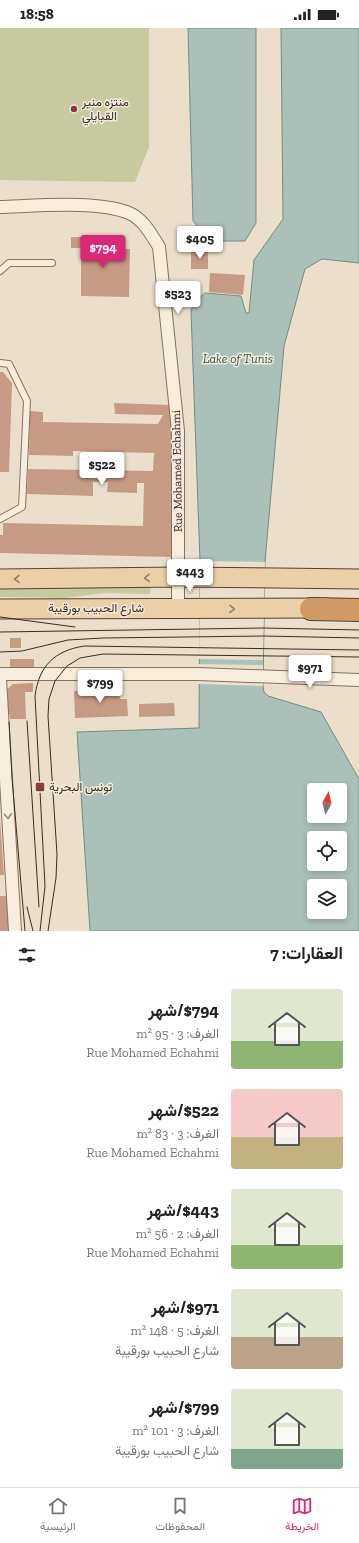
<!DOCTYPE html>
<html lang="ar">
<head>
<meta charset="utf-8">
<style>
  :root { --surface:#fff; --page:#f2f2f2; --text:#222; --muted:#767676; --line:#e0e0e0; --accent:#db2777 }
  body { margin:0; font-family:"Zilla Slab",Vazirmatn,serif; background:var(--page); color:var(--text); direction:rtl; height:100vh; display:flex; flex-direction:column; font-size:15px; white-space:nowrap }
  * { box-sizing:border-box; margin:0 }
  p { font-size:13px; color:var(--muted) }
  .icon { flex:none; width:22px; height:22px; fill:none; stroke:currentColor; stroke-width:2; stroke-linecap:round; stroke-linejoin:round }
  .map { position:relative; height:903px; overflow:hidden; direction:ltr }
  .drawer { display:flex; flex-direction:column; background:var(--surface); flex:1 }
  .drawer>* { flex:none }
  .needle { width:26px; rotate:8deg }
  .buttons { position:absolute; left:307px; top:755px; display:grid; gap:8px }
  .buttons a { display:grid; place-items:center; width:40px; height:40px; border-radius:4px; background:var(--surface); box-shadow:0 2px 6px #0003; font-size:20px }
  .price { position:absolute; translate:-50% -34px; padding:0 9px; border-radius:4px; background:#fff; color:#222; font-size:13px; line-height:26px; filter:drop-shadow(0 1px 2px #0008) }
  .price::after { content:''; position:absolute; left:50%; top:24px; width:12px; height:9px; margin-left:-6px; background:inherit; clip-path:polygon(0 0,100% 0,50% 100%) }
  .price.on { background:var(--accent); color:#fff }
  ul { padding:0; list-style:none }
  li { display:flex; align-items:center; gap:12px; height:100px; padding:0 16px }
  li span { display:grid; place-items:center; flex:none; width:112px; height:80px; border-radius:4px; color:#555 }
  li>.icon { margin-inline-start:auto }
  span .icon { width:48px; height:48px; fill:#fffc; stroke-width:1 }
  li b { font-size:17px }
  h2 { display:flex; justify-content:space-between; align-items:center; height:48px; padding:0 16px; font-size:17px }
  .status { display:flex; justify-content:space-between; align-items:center; height:28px; padding:0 20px; background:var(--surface); direction:ltr }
  .status svg { height:11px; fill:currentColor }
  .dock { display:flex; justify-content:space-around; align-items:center; height:56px; border-top:1px solid var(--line); background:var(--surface); font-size:11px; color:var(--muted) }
  .dock a { display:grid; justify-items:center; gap:2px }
  .dock .on { color:var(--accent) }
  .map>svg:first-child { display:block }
  .green { fill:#c7c99f }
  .water { fill:#abc0b8; stroke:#728e85; fill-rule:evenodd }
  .pier { fill:#ebdfcb }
  .building { fill:#c69b84 }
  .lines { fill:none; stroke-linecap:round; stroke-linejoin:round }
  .lane-casing { stroke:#877260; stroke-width:8 }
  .street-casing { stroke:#877260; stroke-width:14 }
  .primary-casing { stroke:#554134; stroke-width:21 }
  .highway-casing { stroke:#554134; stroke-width:24 }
  .lane { stroke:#f6eddd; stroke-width:6 }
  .street { stroke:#f6eddd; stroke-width:12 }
  .primary { stroke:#ead0a7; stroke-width:19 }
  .highway { stroke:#d19a65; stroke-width:22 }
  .tram { stroke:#392c22; stroke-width:1 }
  .oneway { stroke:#927e64 }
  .oneway2 { stroke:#988c80 }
  .poi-dot { fill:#90363c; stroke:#f3eada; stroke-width:1.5 }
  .labels { text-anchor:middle; stroke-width:3; stroke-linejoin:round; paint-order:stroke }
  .poi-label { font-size:12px; fill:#392c22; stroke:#f3eada; text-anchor:start }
  .street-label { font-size:12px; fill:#392c22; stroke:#f3eada }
  .water-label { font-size:13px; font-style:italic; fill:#335752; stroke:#f3eada }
</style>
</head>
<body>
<div class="status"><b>18:58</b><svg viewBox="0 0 49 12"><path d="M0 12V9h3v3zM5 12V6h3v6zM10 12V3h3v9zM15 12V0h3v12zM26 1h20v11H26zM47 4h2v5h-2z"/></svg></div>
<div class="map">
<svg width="359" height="903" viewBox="0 0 359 903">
  <rect width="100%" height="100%" fill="#ebdfcb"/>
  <!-- green -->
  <g class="green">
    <path d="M0,0h149v119l-14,35 -135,-2z"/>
    <path d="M146,558l5,2 -1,6 -45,-1 -41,5 -64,-1v-10z"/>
  </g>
  <!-- water -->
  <g class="water">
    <path d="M188,0h68v195l-11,18h-35l-17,-20z"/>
    <path d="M281,0h78v235l-37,-4 -17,10 -21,77 -19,216 -2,124 1,6 4,4 53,16 38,67v152h-269l-13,-199 122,-4 1,-167 -9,-250 3,-9 11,-9 36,3 5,17h3l5,-53 29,-41zM314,762h26v26h-26zM314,810h26v26h-26zM314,858h26v26h-26z"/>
  </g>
  <!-- pier -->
  <g class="pier">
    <path d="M200,533l65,1 -2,98 -64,-1z"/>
    <path d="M198,636l65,1v21l-65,-2z"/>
  </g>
  <!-- building -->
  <g class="building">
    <path d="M71,209h23v11l36,1 -1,48 -48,-1v-48h-10z"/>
    <rect x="191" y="224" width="17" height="17"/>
    <path d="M210,245l35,2 -2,20 -34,-3z"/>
    <path d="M0,344h3l9,11 -3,89h-9z"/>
    <path d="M114,375l58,2 3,24 -3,128 -172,-4v-18h3v-12l140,3 1,-43h-7v10l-30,-1 1,-10h-15v14l-66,-2 1,-25 125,2 1,-18 -81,-2v5l-44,-1 1,-44 13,1v10l115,2 5,-9 -48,-1z"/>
    <rect x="10" y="610" width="11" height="10"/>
    <rect x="10" y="631" width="24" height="10"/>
    <path d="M33,655v9h-8l1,27h-16v-4l-5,-4 -1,-19 9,-8z"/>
    <path d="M119,662l1,9h7l1,17 -53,2 -1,-27z"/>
    <path d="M174,675l1,13 -36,1v-13z"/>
    <path d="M0,791l4,56h-4z"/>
    <path d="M0,868h7l2,35h-9z"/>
  </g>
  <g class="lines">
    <defs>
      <g id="lane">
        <path d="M0,243l9,-8h43"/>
        <path d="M0,335l9,1 18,37 -5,106 -22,12"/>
      </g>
      <g id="street">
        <path d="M0,179c34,-1 99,-7 129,6 14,6 22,21 30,34l19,184v177"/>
        <path d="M0,646h198l161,6"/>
        <path d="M0,651l15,252"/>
      </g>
      <g id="primary">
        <path d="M0,551l178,-2 181,2"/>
        <path d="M0,581l327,-1"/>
      </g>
      <path id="highway" d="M311,581l48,1"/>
    </defs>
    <!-- lane casing -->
    <use href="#lane" class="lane-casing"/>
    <!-- street casing -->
    <use href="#street" class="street-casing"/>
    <!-- primary casing -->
    <use href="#primary" class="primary-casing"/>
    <!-- highway casing -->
    <use href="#highway" class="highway-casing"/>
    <!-- lane -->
    <use href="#lane" class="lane"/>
    <!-- street -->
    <use href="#street" class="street"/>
    <!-- primary -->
    <use href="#primary" class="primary"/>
    <!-- highway -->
    <use href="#highway" class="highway"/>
    <!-- tram -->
    <g class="tram">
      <path d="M0,589l75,10"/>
      <path d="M0,604l264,-4 95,2"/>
      <path d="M0,624l22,-1 46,-11 35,-2 161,-2 95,2"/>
      <path d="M27,693l12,186"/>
      <path d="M9,694l3,56 13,153"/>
      <path d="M27,879l6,24"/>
      <path d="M40,903l5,-45 -10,-190c4,-30 19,-45 49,-50l275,4"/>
      <path d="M48,903l8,-53 1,-24 -9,-138 1,-17 6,-18 12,-15 13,-8 23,-4 256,3"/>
    </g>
  </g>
  <!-- one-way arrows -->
  <defs><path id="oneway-chevron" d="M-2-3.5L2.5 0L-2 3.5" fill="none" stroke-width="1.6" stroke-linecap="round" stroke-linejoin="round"/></defs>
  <g class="oneway">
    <use href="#oneway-chevron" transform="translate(147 550) rotate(179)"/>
    <use href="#oneway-chevron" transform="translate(17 551) rotate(179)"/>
    <use href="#oneway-chevron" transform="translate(232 581) rotate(1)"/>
  </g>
  <use class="oneway2" href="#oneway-chevron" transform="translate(8 788) rotate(87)"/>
  <!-- markers -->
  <g class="poi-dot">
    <circle cx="74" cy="81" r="4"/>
    <rect x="35" y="754" width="10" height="10" rx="2"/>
  </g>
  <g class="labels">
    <!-- poi labels -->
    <g class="poi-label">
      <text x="82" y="78">منتزه منير<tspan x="82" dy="14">القبايلي</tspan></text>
      <text x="49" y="763">تونس البحرية</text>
    </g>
    <!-- street labels -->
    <g class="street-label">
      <text transform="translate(177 443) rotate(-91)" y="4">Rue Mohamed Echahmi</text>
      <text x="96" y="584">شارع الحبيب بورقيبة</text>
    </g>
    <!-- water labels -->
    <g class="water-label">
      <text x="238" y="335">Lake of Tunis</text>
    </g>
  </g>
</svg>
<div class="buttons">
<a><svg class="needle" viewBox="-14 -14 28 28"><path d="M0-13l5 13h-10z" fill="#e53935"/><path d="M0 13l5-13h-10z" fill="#767676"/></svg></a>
<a><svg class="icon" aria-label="locate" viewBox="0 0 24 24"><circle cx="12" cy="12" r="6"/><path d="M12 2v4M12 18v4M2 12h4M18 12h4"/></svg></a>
<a><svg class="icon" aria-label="layers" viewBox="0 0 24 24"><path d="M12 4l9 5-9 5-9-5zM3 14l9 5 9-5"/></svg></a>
</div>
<b class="price" style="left:200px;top:232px">$405</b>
<b class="price on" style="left:103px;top:241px">$794</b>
<b class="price" style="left:178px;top:287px">$523</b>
<b class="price" style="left:102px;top:458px">$522</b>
<b class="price" style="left:190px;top:565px">$443</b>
<b class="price" style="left:310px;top:661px">$971</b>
<b class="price" style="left:100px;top:676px">$799</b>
</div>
<section class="drawer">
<h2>العقارات: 7<svg class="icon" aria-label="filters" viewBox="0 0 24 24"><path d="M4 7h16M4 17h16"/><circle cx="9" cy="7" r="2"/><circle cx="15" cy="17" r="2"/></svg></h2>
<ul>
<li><span style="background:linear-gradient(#dfe7d0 65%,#8fb573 0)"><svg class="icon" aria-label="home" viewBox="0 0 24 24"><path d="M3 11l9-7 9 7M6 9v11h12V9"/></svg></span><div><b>$794/شهر</b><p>الغرف: 3 · 95 m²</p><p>Rue Mohamed Echahmi</p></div></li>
<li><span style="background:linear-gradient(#f6c9c9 60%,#c2b280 0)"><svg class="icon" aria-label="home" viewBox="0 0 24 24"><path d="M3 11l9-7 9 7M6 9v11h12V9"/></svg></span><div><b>$522/شهر</b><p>الغرف: 3 · 83 m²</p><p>Rue Mohamed Echahmi</p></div></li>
<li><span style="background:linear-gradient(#dfe7d0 70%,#8fb573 0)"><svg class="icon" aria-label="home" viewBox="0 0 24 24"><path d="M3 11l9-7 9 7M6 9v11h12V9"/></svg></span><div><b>$443/شهر</b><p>الغرف: 2 · 56 m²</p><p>Rue Mohamed Echahmi</p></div></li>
<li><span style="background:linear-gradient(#dfe7d0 60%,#b9a48a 0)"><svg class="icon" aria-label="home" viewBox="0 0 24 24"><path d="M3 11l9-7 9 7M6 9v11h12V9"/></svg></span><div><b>$971/شهر</b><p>الغرف: 5 · 148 m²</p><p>شارع الحبيب بورقيبة</p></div></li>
<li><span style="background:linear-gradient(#dfe7d0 75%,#7fa58c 0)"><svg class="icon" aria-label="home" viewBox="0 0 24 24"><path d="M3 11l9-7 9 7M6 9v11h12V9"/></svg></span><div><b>$799/شهر</b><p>الغرف: 3 · 101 m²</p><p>شارع الحبيب بورقيبة</p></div></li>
</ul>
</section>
<nav class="dock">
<a class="on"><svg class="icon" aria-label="map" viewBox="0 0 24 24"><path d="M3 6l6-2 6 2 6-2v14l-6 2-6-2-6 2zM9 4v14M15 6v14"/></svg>الخريطة</a>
<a><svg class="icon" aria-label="saved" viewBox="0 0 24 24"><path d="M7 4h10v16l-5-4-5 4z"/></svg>المحفوظات</a>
<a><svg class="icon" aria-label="home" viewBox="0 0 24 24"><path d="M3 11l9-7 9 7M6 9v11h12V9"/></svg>الرئيسية</a>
</nav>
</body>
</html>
